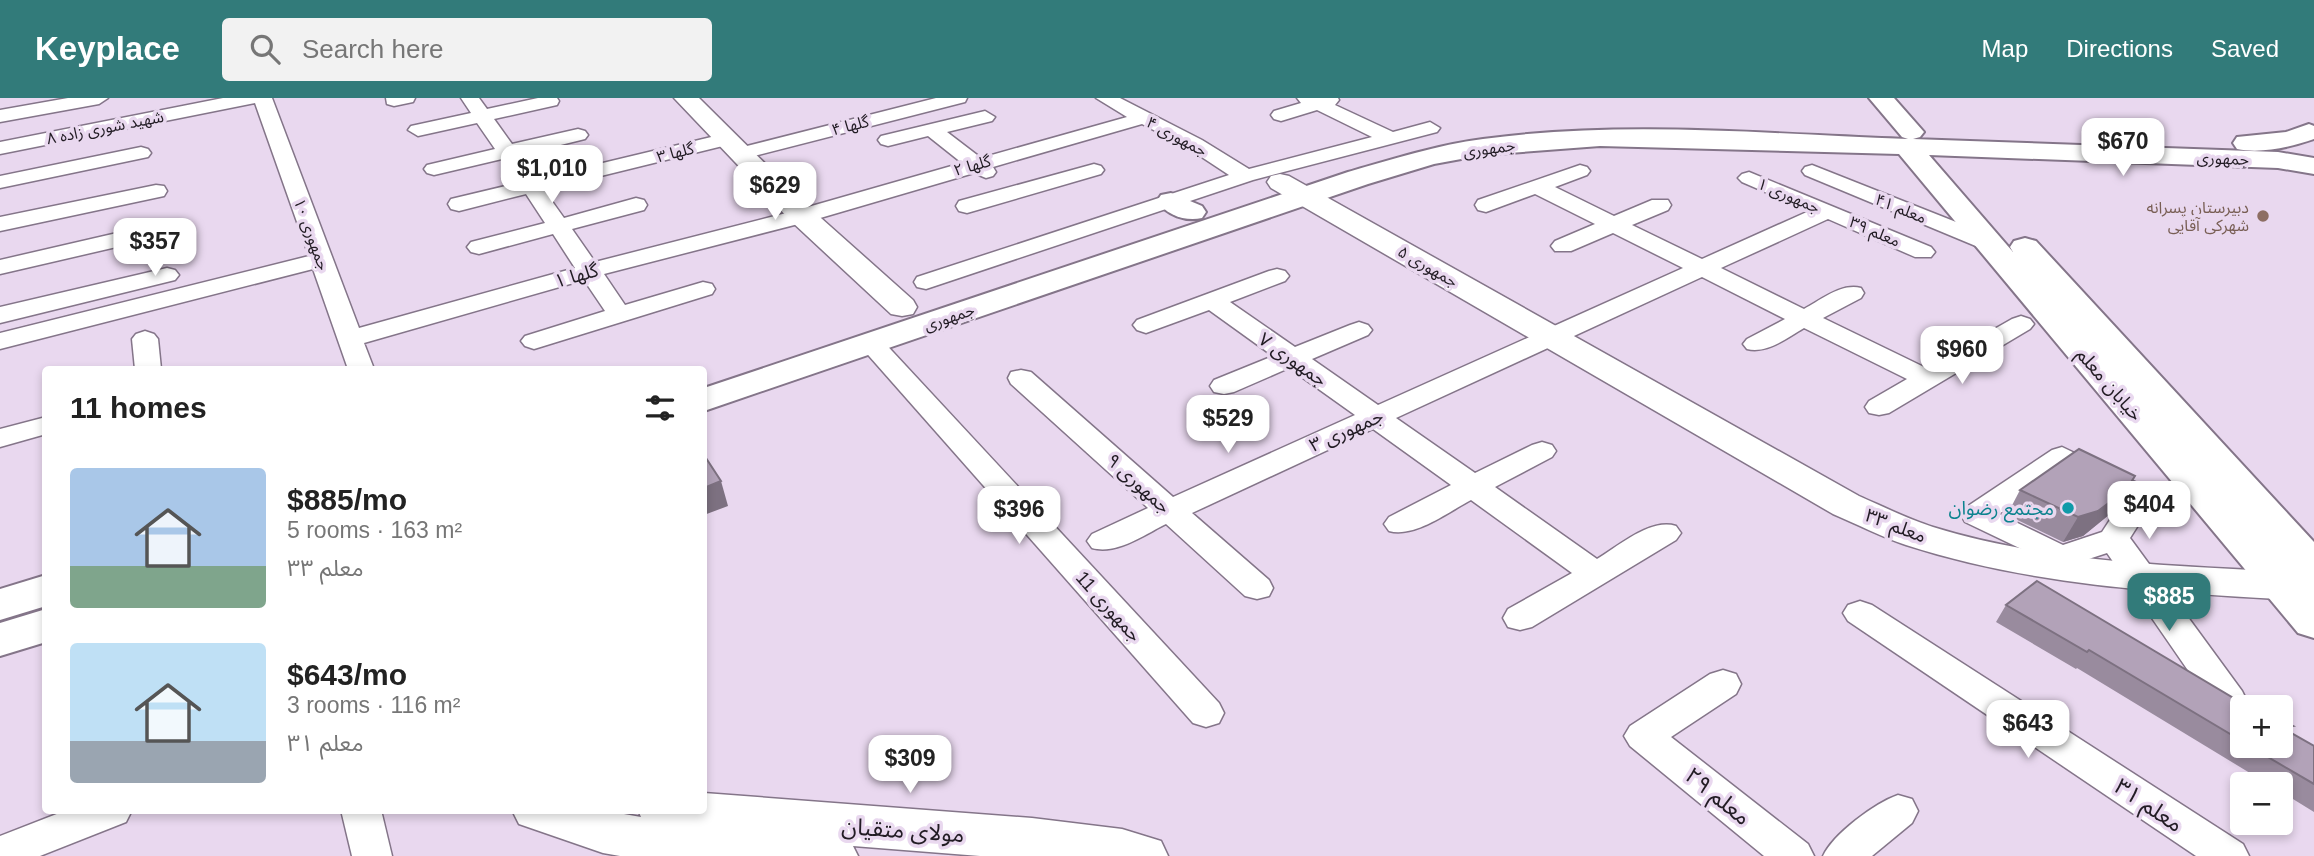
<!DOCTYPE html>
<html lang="en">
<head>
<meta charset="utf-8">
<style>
  :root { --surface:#fff; --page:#f2f2f2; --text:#222; --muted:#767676; --accent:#327b7a }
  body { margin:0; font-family:Arial,"Noto Sans Arabic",sans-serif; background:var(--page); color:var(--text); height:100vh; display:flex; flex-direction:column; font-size:26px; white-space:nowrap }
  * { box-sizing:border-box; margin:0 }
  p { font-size:23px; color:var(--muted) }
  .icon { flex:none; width:38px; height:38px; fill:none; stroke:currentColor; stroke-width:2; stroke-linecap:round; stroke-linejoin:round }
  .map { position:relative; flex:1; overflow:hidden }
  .side { position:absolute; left:42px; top:268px; width:665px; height:448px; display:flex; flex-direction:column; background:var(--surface); border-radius:7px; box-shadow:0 4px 10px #0003 }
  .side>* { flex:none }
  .controls { position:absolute; left:2230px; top:597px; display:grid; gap:14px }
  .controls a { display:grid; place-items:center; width:63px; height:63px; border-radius:7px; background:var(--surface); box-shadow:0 4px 10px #0003; font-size:35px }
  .price { position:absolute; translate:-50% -60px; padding:0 16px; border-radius:14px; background:#fff; color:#222; font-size:23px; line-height:46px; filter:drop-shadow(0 2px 4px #0008) }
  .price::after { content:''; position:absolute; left:50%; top:42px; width:21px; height:16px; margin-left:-10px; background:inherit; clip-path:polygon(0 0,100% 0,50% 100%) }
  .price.active { background:var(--accent); color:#fff }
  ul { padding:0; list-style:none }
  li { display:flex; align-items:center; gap:21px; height:175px; padding:0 28px }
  li span { display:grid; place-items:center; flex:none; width:196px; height:140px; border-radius:7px; color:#555 }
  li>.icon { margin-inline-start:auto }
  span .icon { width:84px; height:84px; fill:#fffc; stroke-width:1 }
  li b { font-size:30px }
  h2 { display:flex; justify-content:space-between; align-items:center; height:84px; padding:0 28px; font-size:30px }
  header { display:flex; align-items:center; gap:42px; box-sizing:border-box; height:98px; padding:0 35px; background:var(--accent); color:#fff }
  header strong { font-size:33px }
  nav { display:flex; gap:38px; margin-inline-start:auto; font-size:24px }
  .search { width:490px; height:63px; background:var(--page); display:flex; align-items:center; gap:18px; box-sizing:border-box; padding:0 24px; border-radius:7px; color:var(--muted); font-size:26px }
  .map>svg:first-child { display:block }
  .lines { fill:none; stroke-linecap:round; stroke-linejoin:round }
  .minor-casing { stroke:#847589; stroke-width:3 }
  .tertiary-casing { stroke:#847589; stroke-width:3 }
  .secondary-casing { stroke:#847589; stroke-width:4 }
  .minor { fill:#fff; fill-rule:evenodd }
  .tertiary { fill:#fff; fill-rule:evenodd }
  .secondary { fill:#fff; fill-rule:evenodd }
  .wall { fill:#998b9e }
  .shaded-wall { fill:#7d7181 }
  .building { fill:#b2a2b8; stroke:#7d7181; stroke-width:2 }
  .education-dot { fill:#8d6e63; stroke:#e9d8ef; stroke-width:2.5 }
  .culture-dot { fill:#0f9aa8; stroke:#e9d8ef; stroke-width:2.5 }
  .labels { text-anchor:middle; stroke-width:7; stroke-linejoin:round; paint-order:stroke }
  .far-street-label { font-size:16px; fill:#221c24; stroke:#e9d8ef }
  .far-education-label { font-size:16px; fill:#785e54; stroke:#e9d8ef; text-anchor:end }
  .street-label { font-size:19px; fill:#221c24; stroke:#e9d8ef }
  .culture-label { font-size:19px; fill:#0d838f; stroke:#e9d8ef; text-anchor:end }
  .near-street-label { font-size:23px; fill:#221c24; stroke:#e9d8ef }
</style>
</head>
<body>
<header>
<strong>Keyplace</strong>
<div class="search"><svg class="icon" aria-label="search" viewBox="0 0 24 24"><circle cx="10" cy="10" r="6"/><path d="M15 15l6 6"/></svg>Search here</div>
<nav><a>Map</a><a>Directions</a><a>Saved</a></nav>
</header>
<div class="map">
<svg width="2314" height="758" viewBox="0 0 2314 758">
  <rect width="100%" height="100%" fill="#e9d8ef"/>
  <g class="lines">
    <defs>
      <g id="minor">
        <path d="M68,0h40l-9,6 -99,18v-12z"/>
        <path d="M223,0h49l87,230 216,-60 -22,-34 -74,20 -8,-2 -4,-5 4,-5 74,-19 -19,-29 -67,17 -8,-2 -3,-5 3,-5 67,-16 -16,-24 -68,16 -7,-2 -3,-4 3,-4 68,-16 -18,-26 -59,13 -10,-6 3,-4 60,-13 -10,-15h18l8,11 51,-11h19l2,3 -2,4 -63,14 18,25 66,-15 7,2 3,4 -3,4 -65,16 16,24 192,-46 7,2 3,4 -3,4 -191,47 20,28 72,-20 8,2 3,5 -3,5 -72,19 23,33 199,-51 168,-48 -34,-27 -40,10 -7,-2 -3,-4 3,-4 104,-25 10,6 -3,4 -45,11 34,26 146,-41 -31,-19h24l82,42 47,29 123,-32 -55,-27 -36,11 -7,-2 -3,-4 3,-4 27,-8 -4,-5h41l1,2 -4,5 58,27 37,-10 10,6 -3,4 -184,48 -327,109 -9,-2 -3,-5 3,-5 312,-102 -41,-27 -46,-24 -149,43 3,5 -3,4 -7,2 -12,-5 -164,48 -206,53 21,31 78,-23 9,2 3,5 -3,5 -178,55 -9,-3 -4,-5 4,-5 80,-25 -21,-31 -220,63 10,26h-26l-35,-100 -313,80v-16l309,-77 -54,-153 -255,51v-12z"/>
        <path d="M386,0h29l-2,4 -19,4 -7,-2z"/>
        <path d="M936,0h31l-2,4 -223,57 -7,-2 -3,-4 3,-4z"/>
        <path d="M141,49l7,2 3,4 -3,4 -148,31v-12z"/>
        <path d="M1094,66l7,2 3,4 -3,4 -134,39 -8,-2 -3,-5 3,-5z"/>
        <path d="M1580,67l7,2 3,4 -3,4 -32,12 59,29 38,-16h16l3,5 -3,5 -36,15 70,34 107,-48 -67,-29 -4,-4 4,-4 7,-2 182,75 4,5 -4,5h-16l-87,-38 -107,49 83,41c17,-9 37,-26 57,-21l3,5 -3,5 -38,20 103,50 86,-49 9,-3 9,3 4,5 -4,5 -141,84 -10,2 -10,-2 -4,-6 4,-6 38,-22 -103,-51c-17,10 -37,26 -57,21l-4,-5 4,-5 38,-20 -83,-42 -306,141 79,55 57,-28 10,-3 10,3 4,6 -4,6 -57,30 102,72c22,-13 53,-41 79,-33l5,7 -5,7 -144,87 -12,3 -12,-3 -5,-9 5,-9 64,-36 -101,-73c-23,12 -56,38 -82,31l-5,-7 5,-7 62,-32 -78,-56 -181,84 77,67 4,8 -4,8 -12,3 -12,-3 -79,-72c-22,11 -50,31 -74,24l-5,-7 5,-7 56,-26 -137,-124 -3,-6 3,-6 10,-2 10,2 142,125 182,-82 -66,-47 -55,24 -10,2 -10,-2 -4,-6 4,-6 59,-24 -64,-46 -63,23 -9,-3 -4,-5 4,-5 132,-49 8,-2 8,2 4,5 -4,5 -55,21 65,45 55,-22 9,-3 9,3 4,5 -4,5 -56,24 66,46 305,-137 -70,-35 -42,18h-16l-4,-5 4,-5 40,-17 -60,-30 -49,18 -8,-2 -3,-5 3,-5z"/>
        <path d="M1812,67l187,74 3,5 -3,5h-16l-178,-74 -3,-4 3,-4z"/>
        <path d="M156,87l8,1 3,5 -3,5 -164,35v-14z"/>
        <path d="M156,126l8,2 3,5 -3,5 -164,38v-14z"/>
        <path d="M167,170l8,2 4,5 -4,5 -175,43v-16z"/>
        <path d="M145,233l9,3 4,5 3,30h-26l-3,-30 4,-5z"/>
        <path d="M871,237l9,3 339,365 5,10 -5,10 -13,4 -13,-4 -331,-375 -4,-5 4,-5z"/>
        <path d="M46,319v17l-46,13v-18z"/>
        <path d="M2062,349l90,43 4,7 -26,41 112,153 5,10 -5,10 -13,4 -13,-4 -109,-158 -46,15 -96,-46 -4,-7 4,-7 87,-58zM2063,371l60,31 -21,32 -39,13 -64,-31z"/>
        <path d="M1860,503l12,4 371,239 6,12h-53l-348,-235 -5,-8 5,-8z"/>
        <path d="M1723,572l13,4 5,10 -5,10 -65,43 137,107 6,12h-50l-134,-110 -6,-10 6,-10 80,-52z"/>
        <path d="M1898,697l14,4 6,12 -6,12 -40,33h-49c10,-22 52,-53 75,-61z"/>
        <path d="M67,712h65l-6,12 -86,34h-40v-20z"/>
        <path d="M341,712h40l11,46h-40z"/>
      </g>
      <g id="tertiary">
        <path d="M674,0h25l113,112 101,90 4,7 -4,7 -11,2 -11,-2 -99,-92z"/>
        <path d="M1280,76l9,2 570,320c25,11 49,23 74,31 123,38 254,39 381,46v28c-138,-8 -275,-13 -408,-56 -25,-8 -49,-21 -73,-31l-562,-326 -4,-6 4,-6z"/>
        <path d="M704,695l328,25 90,11 39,12 7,15h-188l-127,-10 5,10h-238l-17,-3 -84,-29 -7,-14h89l40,7 -3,-7h66z"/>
      </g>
      <g id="secondary">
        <path d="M1869,0h25l30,34 -4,5 -7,2 365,13 36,6v16l-36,-6 -349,-13 84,97 -3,-5 4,-6 11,-3 11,3 278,301v40l-13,-3 13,14v45l-16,-5 -399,-479 -299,-8 -117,9 -49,9 -66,20 -664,227v-23l644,-216c45,-13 89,-27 135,-33 140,-19 284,-5 425,0l-6,-2z"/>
        <path d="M2309,26l5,2v13c-23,8 -53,15 -77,10l-4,-6 4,-6 49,-5z"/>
        <path d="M1171,95l31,13 4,6 -4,6c-16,4 -36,-3 -45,-17l4,-6z"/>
        <path d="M46,477v31l-46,14v-31z"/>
        <path d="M46,511v33l-46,14v-33z"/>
      </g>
    </defs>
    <!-- minor casing -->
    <use href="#minor" class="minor-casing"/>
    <!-- tertiary casing -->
    <use href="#tertiary" class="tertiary-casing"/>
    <!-- secondary casing -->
    <use href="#secondary" class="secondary-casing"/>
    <!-- minor -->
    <use href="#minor" class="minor"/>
    <!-- tertiary -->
    <use href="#tertiary" class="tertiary"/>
    <!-- secondary -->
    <use href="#secondary" class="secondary"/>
  </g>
  <!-- wall -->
  <g class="wall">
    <path d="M2020,392l90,24 -27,22 -20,6 -56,-27z"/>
    <path d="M2006,507l236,102v39h38l8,-15 26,15v66l-34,-21v-7h-12l-191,-116 -1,1 -80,-47z"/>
  </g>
  <!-- shaded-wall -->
  <g class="shaded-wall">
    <path d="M2135,378l-25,38 -27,22 -20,6 15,-25z"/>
    <path d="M721,383l7,25 -24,9v-27z"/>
  </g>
  <!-- building -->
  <g class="building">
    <path d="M2079,351l56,27 -9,14 -28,21 -20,6 -58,-27z"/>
    <path d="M704,357l17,26 -17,7z"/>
    <path d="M2037,483l205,122 18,4h-18v34l-153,-91 -2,2 -81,-47z"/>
    <path d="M2280,621l13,7 -6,1 1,4 26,15v38l-65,-38h31z"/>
  </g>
  <!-- markers -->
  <circle class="education-dot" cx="2263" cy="118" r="7"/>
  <circle class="culture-dot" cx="2068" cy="410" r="7"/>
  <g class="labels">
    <!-- far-street labels -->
    <g class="far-street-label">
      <text transform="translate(850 27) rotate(-14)" y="6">گلها ۴</text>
      <text transform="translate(105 29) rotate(-11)" y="6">شهید شوری زاده ۸</text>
      <text transform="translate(1177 38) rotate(28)" y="6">جمهوری ۴</text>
      <text transform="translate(1489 50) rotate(-8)" y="6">جمهوری</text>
      <text transform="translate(675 54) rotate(-14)" y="6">گلها ۳</text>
      <text transform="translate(2223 60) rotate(2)" y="6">جمهوری</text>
      <text transform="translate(972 67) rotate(-16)" y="6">گلها ۲</text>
      <text transform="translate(1789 97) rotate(23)" y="6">جمهوری ۱</text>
      <text transform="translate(1901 110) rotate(22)" y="6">معلم ۴۱</text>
      <text transform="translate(1875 133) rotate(23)" y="6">معلم ۳۹</text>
      <text transform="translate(312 136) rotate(70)" y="6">جمهوری ۱۰</text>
      <text transform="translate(1428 168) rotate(30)" y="6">جمهوری ۵</text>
      <text transform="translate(949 219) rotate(-19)" y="6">جمهوری</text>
    </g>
    <!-- far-education labels -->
    <g class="far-education-label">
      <text x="2249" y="115">دبیرستان پسرانه<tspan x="2249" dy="18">شهرکی آقایی</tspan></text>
    </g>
    <!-- street labels -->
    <g class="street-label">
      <text transform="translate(576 177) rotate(-16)" y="7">گلها ۱</text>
      <text transform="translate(1293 261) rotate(35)" y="7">جمهوری ۷</text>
      <text transform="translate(2110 286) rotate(49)" y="7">خیابان معلم</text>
      <text transform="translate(1346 332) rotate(-24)" y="7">جمهوری ۳</text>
      <text transform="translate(1139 385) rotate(42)" y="7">جمهوری ۹</text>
      <text transform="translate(1896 427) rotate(21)" y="7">معلم ۳۳</text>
      <text transform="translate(1109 508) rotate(48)" y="7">جمهوری 11</text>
    </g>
    <!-- culture labels -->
    <g class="culture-label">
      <text x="2054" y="417">مجتمع رضوان</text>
    </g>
    <!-- near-street labels -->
    <g class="near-street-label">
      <text transform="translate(1718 698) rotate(39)" y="8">معلم ۲۹</text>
      <text transform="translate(2149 707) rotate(34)" y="8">معلم ۳۱</text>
      <text transform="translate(903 732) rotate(4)" y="8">مولای متقیان</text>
    </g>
  </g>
</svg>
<div class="controls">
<a>+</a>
<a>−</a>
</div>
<b class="price" style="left:2123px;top:80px">$670</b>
<b class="price" style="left:552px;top:107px">$1,010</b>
<b class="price" style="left:775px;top:124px">$629</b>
<b class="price" style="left:155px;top:180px">$357</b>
<b class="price" style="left:1962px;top:288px">$960</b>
<b class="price" style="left:1228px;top:357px">$529</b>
<b class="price" style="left:2149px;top:443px">$404</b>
<b class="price" style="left:1019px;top:448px">$396</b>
<b class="price active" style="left:2169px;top:535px">$885</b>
<b class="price" style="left:2028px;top:662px">$643</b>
<b class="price" style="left:910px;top:697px">$309</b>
<section class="side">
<h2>11 homes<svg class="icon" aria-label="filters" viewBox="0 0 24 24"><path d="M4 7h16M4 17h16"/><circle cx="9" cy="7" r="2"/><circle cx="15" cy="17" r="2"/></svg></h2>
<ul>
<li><span style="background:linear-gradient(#a9c7e8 70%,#7fa58c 0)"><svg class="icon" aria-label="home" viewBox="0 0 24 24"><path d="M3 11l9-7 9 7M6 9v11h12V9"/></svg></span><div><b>$885/mo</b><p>5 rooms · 163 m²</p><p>معلم ۳۳</p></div></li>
<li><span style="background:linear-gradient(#bfe0f5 70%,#9aa5b1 0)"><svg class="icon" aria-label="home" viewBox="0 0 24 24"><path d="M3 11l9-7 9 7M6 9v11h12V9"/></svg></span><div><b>$643/mo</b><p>3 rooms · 116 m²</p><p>معلم ۳۱</p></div></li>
</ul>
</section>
</div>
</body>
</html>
